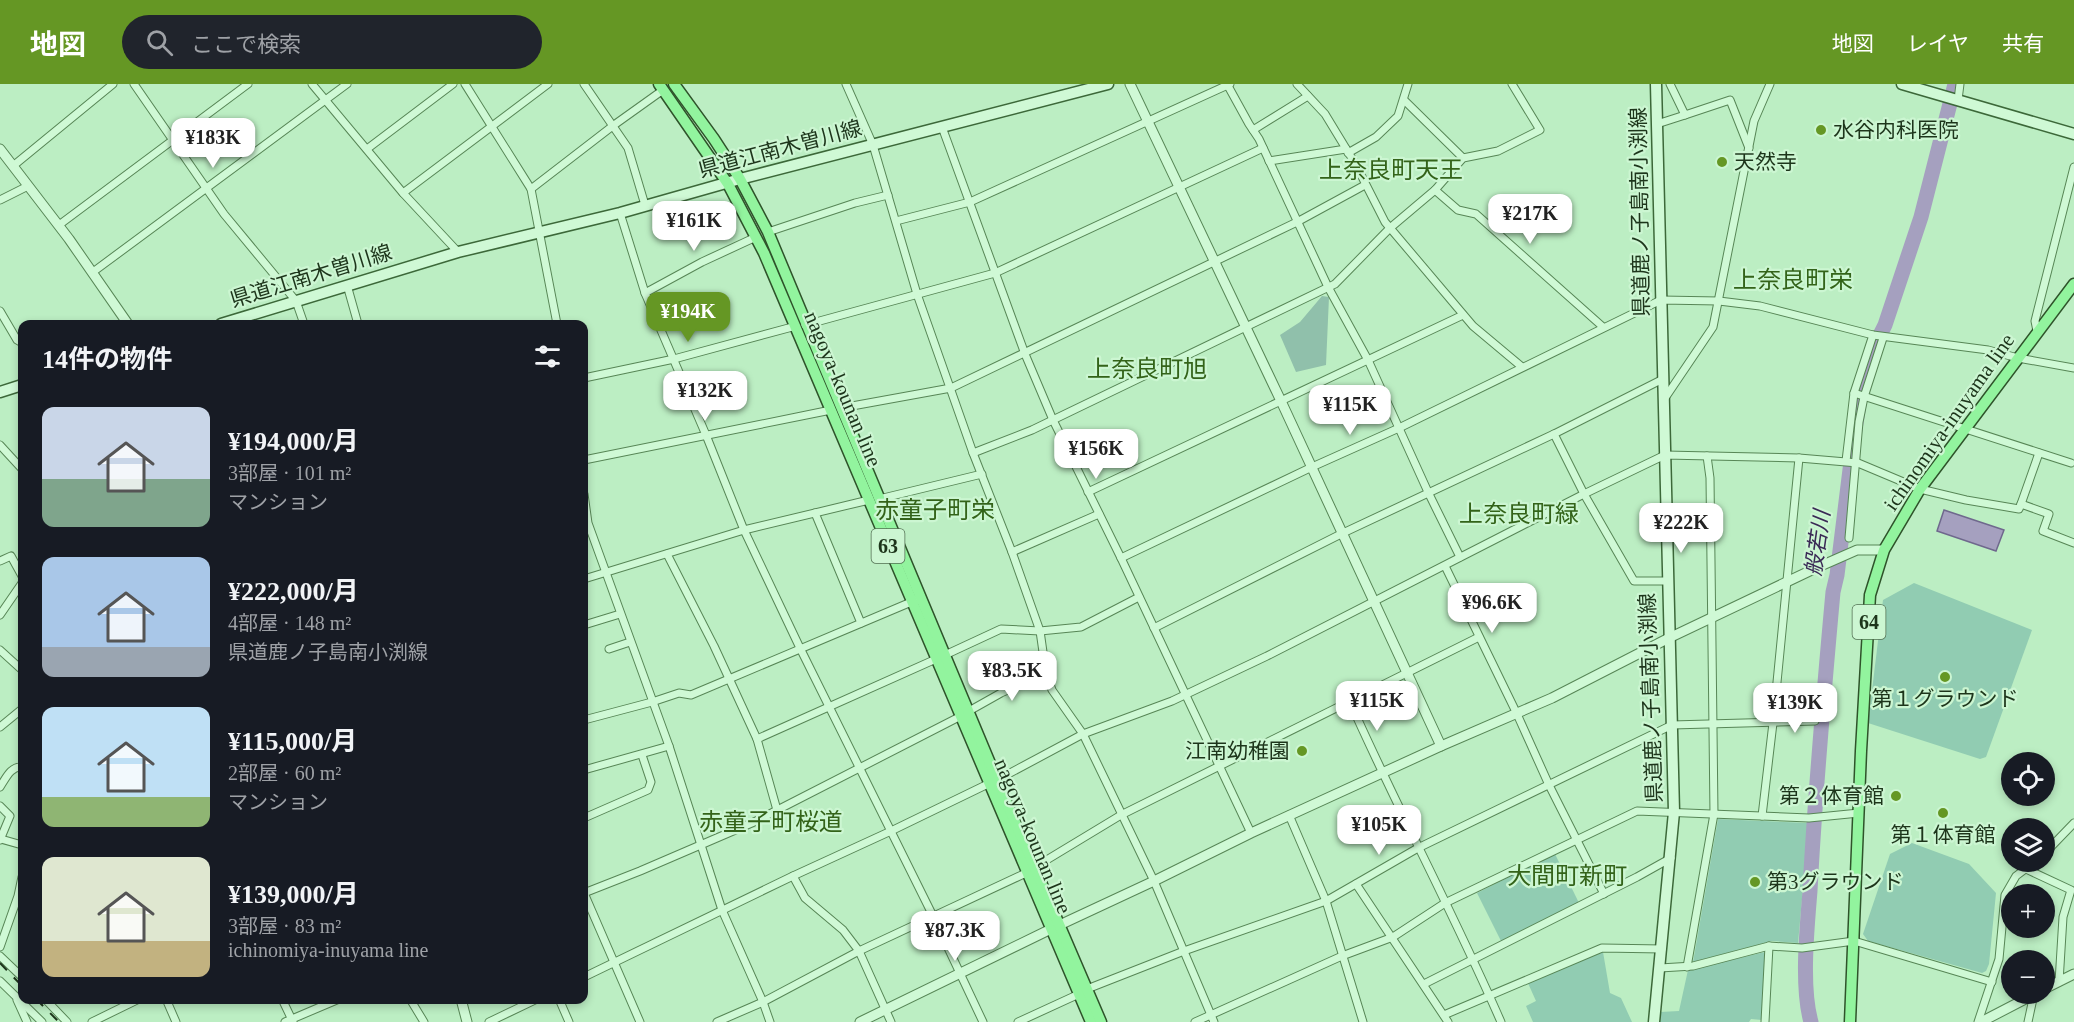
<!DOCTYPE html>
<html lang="ja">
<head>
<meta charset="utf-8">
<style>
  :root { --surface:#171b24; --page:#20242c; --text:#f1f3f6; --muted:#9ea1a6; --accent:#659724 }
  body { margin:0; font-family:"Times New Roman","Noto Sans JP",serif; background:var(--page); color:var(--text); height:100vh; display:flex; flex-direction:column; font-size:22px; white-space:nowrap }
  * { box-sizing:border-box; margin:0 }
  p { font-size:20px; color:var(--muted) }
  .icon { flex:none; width:33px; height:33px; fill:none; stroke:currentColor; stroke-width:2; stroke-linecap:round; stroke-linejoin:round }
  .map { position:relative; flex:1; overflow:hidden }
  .sheet { position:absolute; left:18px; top:236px; width:570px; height:684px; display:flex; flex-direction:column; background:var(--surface); border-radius:12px; box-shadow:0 3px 9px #0003 }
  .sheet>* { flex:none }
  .controls { position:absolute; left:2001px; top:668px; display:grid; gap:12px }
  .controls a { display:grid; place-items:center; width:54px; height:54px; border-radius:50%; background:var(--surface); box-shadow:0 3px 9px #0003; font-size:30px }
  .price { position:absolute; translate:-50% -51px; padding:0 14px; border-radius:12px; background:#fff; color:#222; font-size:20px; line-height:39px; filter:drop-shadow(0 2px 3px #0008) }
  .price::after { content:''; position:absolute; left:50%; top:36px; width:18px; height:14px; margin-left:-9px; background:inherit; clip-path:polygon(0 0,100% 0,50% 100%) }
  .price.active { background:var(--accent); color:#fff }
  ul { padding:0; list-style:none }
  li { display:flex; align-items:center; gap:18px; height:150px; padding:0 24px }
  li span { display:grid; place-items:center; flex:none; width:168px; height:120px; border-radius:12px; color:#555 }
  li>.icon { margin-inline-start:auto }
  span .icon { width:72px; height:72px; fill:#fffc; stroke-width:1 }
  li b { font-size:26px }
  h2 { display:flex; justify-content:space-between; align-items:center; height:72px; padding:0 24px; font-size:26px }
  header { display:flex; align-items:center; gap:36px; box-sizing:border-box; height:84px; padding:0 30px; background:var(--accent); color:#fff }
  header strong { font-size:28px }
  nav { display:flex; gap:33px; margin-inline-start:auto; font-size:21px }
  .search { width:420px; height:54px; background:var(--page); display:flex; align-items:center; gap:15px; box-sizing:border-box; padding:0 21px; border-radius:33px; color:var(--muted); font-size:22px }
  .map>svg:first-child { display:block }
  .green { fill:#91ccb2 }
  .cemetery { fill:#90c0ab }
  .water { fill:#a5a0bf; stroke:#6f688d; stroke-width:1.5 }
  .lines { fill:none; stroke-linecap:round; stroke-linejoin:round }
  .river { stroke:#a5a0bf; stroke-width:15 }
  .minor-casing { stroke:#578656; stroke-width:9 }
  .tertiary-casing { stroke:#578656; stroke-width:11 }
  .secondary-casing { stroke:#3c6839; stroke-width:13 }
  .primary-casing { stroke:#2e532a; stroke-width:13 }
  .minor { stroke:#cff9d5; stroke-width:7 }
  .tertiary { stroke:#cff9d5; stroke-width:9 }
  .secondary { stroke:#cff9d5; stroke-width:10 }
  .primary { stroke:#92f49e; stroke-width:10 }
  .rail { stroke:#1d351b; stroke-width:2; stroke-dasharray:10 10; stroke-linecap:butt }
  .poi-dot { fill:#659724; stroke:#ccf6d2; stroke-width:2 }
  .labels { text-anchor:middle; stroke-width:4.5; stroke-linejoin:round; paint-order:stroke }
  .shield { fill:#ccf6d2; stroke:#526f52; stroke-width:1.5 }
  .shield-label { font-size:20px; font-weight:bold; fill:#1d351b }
  .poi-label { font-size:21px; fill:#1d351b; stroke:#ccf6d2; text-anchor:start }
  .street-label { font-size:21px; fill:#1d351b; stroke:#ccf6d2 }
  .water-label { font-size:22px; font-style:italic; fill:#3a2955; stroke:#ccf6d2 }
  .quarter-label { font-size:24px; fill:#336319; stroke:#ccf6d2 }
</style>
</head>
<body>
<header>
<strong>地図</strong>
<div class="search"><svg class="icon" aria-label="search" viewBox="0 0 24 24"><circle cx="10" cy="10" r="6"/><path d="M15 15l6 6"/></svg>ここで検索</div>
<nav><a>地図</a><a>レイヤ</a><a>共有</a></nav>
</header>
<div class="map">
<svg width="2074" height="938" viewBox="0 0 2074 938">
  <rect width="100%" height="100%" fill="#bceec3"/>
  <!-- green -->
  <g class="green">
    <path d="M1914,499l118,47 -46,127 -6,2 -112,-36 15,-123z"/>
    <path d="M1718,735l91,4 -11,120 -26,-2 -79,21z"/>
    <path d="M1912,759l57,21 27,29 -7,71 -3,7 -4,2 -114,-32 -5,-7 27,-80z"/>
    <path d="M1555,770l24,49 -78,38 -24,-48z"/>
    <path d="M1603,868l7,41 11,5 11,24h-99l-7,-16 10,-5 -9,-20z"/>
    <path d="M1765,868l-3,68 -11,-1 -2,3h-89v-10l19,-1 9,-41z"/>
  </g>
  <!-- cemetery -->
  <path class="cemetery" d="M1322,212l7,1 -3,68 -30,7 -16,-37 20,-13z"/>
  <!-- water -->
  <path class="water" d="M1944,426l60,20 -8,21 -59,-20z"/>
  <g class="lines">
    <!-- river -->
    <path class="river" d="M1811,938c-10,-35 -4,-94 -1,-131 5,-100 14,-200 23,-299l4,-17 18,-146 7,-43 13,-41 10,-20 36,-108 34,-133"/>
    <defs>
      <g id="minor">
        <path d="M134,0l90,130 72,87 8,23"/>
        <path d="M312,0l91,109 55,59"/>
        <path d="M465,0l66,105 26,135"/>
        <path d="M584,0l44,64 17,57"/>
        <path d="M846,0l27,61 44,149 56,159 39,99 28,79 6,42 6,17 31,44 71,147 60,141"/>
        <path d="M1227,0l22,40 10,15 69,148 40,73 60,132 32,65"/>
        <path d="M1297,0l28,30 31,51 29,57 88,104 49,41"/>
        <path d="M1670,0l15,31 45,-15 19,48"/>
        <path d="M1404,16l59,58"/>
        <path d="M1958,16l2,-16"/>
        <path d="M1657,40l28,-9"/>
        <path d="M942,43l83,227 28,66 68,138 130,275"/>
        <path d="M1253,46l55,-34"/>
        <path d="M367,65l86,-65"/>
        <path d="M1348,69l28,-16 22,-21 10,-32"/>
        <path d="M1269,77l77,-12"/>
        <path d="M13,82l100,-82"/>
        <path d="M531,105l83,-64 49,-35"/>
        <path d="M1435,106l23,20 18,4 127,113"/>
        <path d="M403,109l145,-109"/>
        <path d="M0,116l28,-14"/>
        <path d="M620,129l25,80 61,142 38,95 56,118 133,268 50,106"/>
        <path d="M896,137l74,-19 260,-118"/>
        <path d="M59,141l189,-141"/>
        <path d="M768,148l87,-29 33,-8"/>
        <path d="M93,188l254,-188"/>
        <path d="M347,201l11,39"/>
        <path d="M645,209l57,-31 54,-25"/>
        <path d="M0,227l17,29 5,3"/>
        <path d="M805,241l190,-52 268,-125"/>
        <path d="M2037,247l-2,-10 39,-154"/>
        <path d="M584,294l90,-19 122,-33"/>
        <path d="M1854,309l217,70"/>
        <path d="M1665,314l48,-71 41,-206 16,-37"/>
        <path d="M841,324l110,-20 346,-166 68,-37"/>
        <path d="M1554,350l30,60 50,87h33"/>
        <path d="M0,361l22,24"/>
        <path d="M973,369l59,-23 303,-146 55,-56 45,-38 28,-32 35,-7 42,-21 -28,-46"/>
        <path d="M584,376l247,-50"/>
        <path d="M1846,377l8,-68 19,-58"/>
        <path d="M1088,408l375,-177"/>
        <path d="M584,410l4,29 81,223 53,164 41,92 7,20"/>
        <path d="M879,415l103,-25"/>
        <path d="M2021,420l18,-51"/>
        <path d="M815,429l46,110"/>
        <path d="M1849,454l10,-116 5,-25 19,-59"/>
        <path d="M1012,468l87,-38"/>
        <path d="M667,470l47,92 43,93 20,71"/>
        <path d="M1121,474l191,-91 87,-39 262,-128 58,1 41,5 113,29 115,15 30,8 56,10"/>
        <path d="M0,477l11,-5 11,20"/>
        <path d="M1445,482l72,148 32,71 55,109"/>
        <path d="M584,495l160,-49 125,-30"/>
        <path d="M0,531l22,-32"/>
        <path d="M584,541l36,-11"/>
        <path d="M1154,544l189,-95 211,-99 109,-55"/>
        <path d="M609,565l21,-7"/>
        <path d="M0,566l22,20"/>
        <path d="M945,571l56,-26 39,2 41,-4 58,-30"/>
        <path d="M1350,618c48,108 104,212 151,320"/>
        <path d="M969,627l32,-18 45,-20"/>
        <path d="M584,636l68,-18 27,-9 12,2 225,-95"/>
        <path d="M0,643l22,-18"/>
        <path d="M757,655l179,-80"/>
        <path d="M584,686l85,-24"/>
        <path d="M997,696l86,-46 89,-33 95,-45 317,-162 81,-39 134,3 59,5 62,26 46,11 53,9 2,-5 28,10 -6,17 31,12"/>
        <path d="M0,703c6,-9 11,-21 22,-20"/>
        <path d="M0,722l10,10 -10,24"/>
        <path d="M1289,731l37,86 37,121"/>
        <path d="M1762,732l11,-93 26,-265"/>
        <path d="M584,734l64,-28 3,-8 -9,-27"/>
        <path d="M1,755l21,6"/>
        <path d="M2044,770l30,-31"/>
        <path d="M1035,783l86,-52 358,-178"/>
        <path d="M2026,785l45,21 -8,27 -4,65"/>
        <path d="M793,792l12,22 38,32 16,21 32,71"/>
        <path d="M1356,800l92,138"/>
        <path d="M0,863l18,-51 4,-19"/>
        <path d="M0,872l22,21"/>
        <path d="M1687,883l27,-153 -4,-336 -3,-22"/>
        <path d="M1660,884l33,-2 76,-20 33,2 52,-7 138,41"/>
        <path d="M584,893l209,-101 98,-45 99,-48"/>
        <path d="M0,897l42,41"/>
        <path d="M1424,900l213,-107 34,-19"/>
        <path d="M1087,905l97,-38 142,-50 92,-53 254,-123 143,-4"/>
        <path d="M45,915l22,23"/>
        <path d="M166,915l10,23"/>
        <path d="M282,915l11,23"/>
        <path d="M410,915l14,23"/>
        <path d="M559,915l10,23"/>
        <path d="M17,916l10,22"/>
        <path d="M1444,931l158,-67 60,1"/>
        <path d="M92,938l47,-23"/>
        <path d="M285,938l54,-23"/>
        <path d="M489,938l48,-23"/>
        <path d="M640,938l-56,-129 56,-22 114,-49 207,-106"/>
        <path d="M717,938l46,-20 96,-51 167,-78"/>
        <path d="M1018,938l61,-28"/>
        <path d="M1195,938l147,-66 51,-19 52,-34 192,-92 172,7 50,-5"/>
        <path d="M1765,938l4,-76"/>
        <path d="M1978,938l21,-63 6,-64 11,-19 20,-15"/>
        <path d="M2028,938l6,-28"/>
      </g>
      <g id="tertiary">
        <path d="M1130,0l151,317 160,345"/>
        <path d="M0,65l69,90 59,85"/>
        <path d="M2044,905l30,-15"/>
        <path d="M461,915l6,23"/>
        <path d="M860,938l191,-93 103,-48 97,-48 190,-87 111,-48 117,-60 147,-70 41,-18h27"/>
        <path d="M1981,938l56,-29"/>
      </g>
      <g id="secondary">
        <path d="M1902,0l172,50"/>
        <path d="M221,240l237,-72 162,-39 120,-34 368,-95"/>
        <path d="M0,308l22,-7"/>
        <path d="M1654,938l20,-210 -18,-728"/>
      </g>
      <g id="primary">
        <path d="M659,0l69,100 36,69 327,769"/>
        <path d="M674,0l40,55 26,40 28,53 229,548 104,242"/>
        <path d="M1850,938l11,-271 9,-156 14,-45 36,-61 154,-205"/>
      </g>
    </defs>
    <!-- minor casing -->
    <use href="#minor" class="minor-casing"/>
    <!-- tertiary casing -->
    <use href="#tertiary" class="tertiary-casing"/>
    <!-- secondary casing -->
    <use href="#secondary" class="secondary-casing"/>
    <!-- primary casing -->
    <use href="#primary" class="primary-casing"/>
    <!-- minor -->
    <use href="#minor" class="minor"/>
    <!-- tertiary -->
    <use href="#tertiary" class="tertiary"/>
    <!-- secondary -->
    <use href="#secondary" class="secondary"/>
    <!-- primary -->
    <use href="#primary" class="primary"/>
    <!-- rail -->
    <g class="rail">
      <path d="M0,879l22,23"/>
      <path d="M36,915l23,23"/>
    </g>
  </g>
  <!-- markers -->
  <g class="poi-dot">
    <circle cx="1821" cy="46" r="6"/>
    <circle cx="1722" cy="78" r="6"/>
    <circle cx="1945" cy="593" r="6"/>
    <circle cx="1302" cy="667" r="6"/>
    <circle cx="1896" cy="712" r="6"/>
    <circle cx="1943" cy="729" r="6"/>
    <circle cx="1755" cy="798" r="6"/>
  </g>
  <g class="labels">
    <!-- shield labels -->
    <g class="shield">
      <rect x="871.5" y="445" width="33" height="34" rx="4.5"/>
      <rect x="1852.5" y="521" width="33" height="34" rx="4.5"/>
    </g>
    <g class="shield-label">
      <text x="888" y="469">63</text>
      <text x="1869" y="545">64</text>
    </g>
    <!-- poi labels -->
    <g class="poi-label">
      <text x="1833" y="53">水谷内科医院</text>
      <text x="1734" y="85">天然寺</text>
      <text x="1945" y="622" text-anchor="middle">第１グラウンド</text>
      <text x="1290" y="674" text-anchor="end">江南幼稚園</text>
      <text x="1884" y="719" text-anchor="end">第２体育館</text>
      <text x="1943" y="758" text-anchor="middle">第１体育館</text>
      <text x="1767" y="805">第3グラウンド</text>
    </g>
    <!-- street labels -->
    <g class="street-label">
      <text transform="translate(780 65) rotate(-15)" y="7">県道江南木曽川線</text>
      <text transform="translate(1640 128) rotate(-91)" y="7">県道鹿ノ子島南小渕線</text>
      <text transform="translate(311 192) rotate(-17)" y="7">県道江南木曽川線</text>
      <text transform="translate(843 305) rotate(67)" y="7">nagoya-kounan line</text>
      <text transform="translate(1949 338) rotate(-55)" y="7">ichinomiya-inuyama line</text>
      <text transform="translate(1651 614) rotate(-92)" y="7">県道鹿ノ子島南小渕線</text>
      <text transform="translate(1033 752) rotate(67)" y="7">nagoya-kounan line</text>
    </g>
    <!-- water labels -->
    <g class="water-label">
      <text transform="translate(1817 459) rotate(-82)" y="8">般若川</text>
    </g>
    <!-- quarter labels -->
    <g class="quarter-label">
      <text x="1391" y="94">上奈良町天王</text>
      <text x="1793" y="204">上奈良町栄</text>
      <text x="1147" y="293">上奈良町旭</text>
      <text x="935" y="434">赤童子町栄</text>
      <text x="1519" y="438">上奈良町緑</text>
      <text x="771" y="746">赤童子町桜道</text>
      <text x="1567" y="800">大間町新町</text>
    </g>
  </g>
</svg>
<div class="controls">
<a><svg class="icon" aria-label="locate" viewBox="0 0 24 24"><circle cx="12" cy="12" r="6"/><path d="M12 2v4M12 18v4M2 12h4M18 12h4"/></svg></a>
<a><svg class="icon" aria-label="layers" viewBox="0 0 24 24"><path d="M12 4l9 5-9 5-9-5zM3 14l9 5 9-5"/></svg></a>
<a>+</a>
<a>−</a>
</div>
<b class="price" style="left:213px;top:85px">¥183K</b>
<b class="price" style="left:1530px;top:161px">¥217K</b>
<b class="price" style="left:694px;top:168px">¥161K</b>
<b class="price active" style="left:688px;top:259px">¥194K</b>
<b class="price" style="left:705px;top:338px">¥132K</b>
<b class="price" style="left:1350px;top:352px">¥115K</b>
<b class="price" style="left:1096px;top:396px">¥156K</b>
<b class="price" style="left:1681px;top:470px">¥222K</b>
<b class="price" style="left:1492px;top:550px">¥96.6K</b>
<b class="price" style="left:1012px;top:618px">¥83.5K</b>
<b class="price" style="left:1377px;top:648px">¥115K</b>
<b class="price" style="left:1795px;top:650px">¥139K</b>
<b class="price" style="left:1379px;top:772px">¥105K</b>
<b class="price" style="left:955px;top:878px">¥87.3K</b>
<section class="sheet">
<h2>14件の物件<svg class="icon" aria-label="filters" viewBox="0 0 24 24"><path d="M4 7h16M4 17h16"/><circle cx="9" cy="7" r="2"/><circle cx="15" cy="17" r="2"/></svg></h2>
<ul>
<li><span style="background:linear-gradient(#c9d6e8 60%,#7fa58c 0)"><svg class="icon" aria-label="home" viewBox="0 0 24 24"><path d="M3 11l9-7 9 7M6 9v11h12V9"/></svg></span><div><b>¥194,000/月</b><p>3部屋 · 101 m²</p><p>マンション</p></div></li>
<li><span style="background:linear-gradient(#a9c7e8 75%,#9aa5b1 0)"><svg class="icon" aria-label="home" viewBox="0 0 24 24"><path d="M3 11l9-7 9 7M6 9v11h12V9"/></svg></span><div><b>¥222,000/月</b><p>4部屋 · 148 m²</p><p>県道鹿ノ子島南小渕線</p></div></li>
<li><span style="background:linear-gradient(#bfe0f5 75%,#8fb573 0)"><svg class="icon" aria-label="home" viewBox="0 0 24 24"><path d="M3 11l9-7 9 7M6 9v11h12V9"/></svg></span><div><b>¥115,000/月</b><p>2部屋 · 60 m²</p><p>マンション</p></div></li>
<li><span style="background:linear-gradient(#dfe7d0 70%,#c2b280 0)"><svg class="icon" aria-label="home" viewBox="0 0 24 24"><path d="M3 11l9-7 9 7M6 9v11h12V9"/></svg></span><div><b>¥139,000/月</b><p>3部屋 · 83 m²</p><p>ichinomiya-inuyama line</p></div></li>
</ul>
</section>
</div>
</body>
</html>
